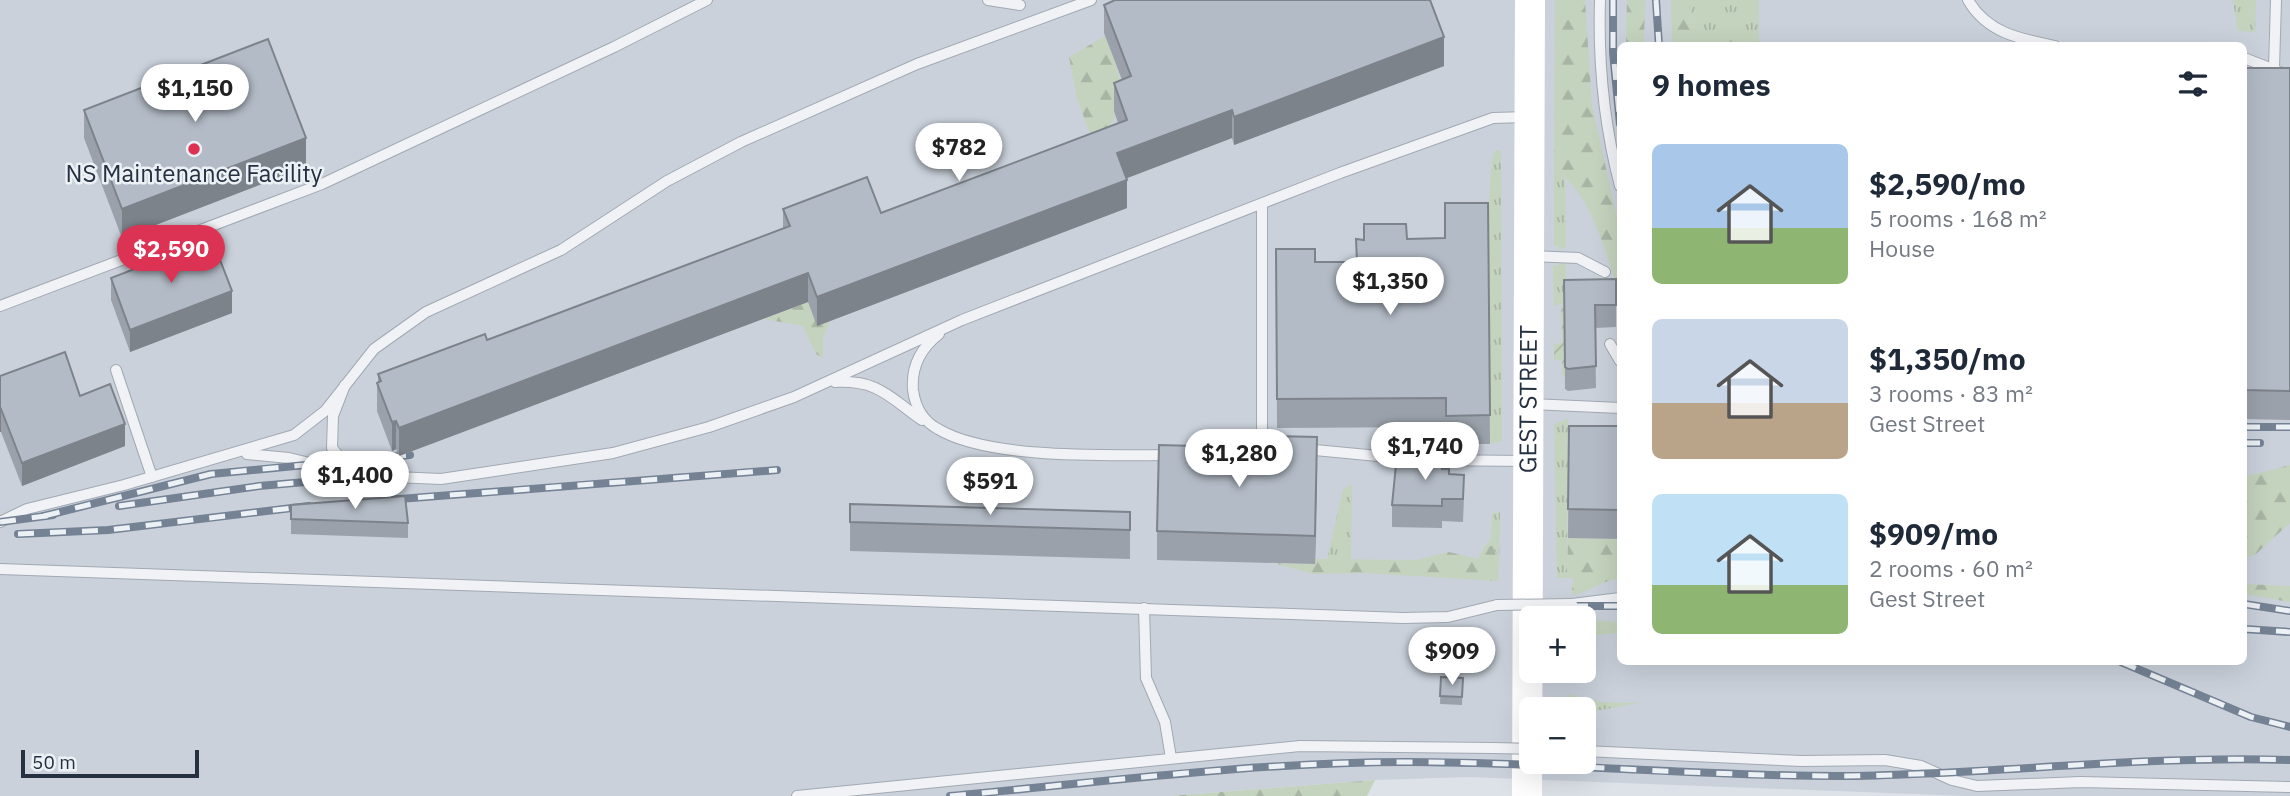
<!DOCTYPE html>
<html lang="en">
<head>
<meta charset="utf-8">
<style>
  :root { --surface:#fff; --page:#f6f6f7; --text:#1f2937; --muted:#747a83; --accent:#dc3355 }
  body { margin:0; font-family:"IBM Plex Sans",sans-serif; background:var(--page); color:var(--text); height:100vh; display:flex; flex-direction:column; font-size:26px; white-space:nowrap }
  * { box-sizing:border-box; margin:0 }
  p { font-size:23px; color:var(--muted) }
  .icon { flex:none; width:38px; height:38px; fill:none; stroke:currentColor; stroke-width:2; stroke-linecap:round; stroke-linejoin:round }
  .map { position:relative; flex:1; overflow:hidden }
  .sheet { position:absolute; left:1617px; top:42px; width:630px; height:623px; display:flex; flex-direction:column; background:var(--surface); border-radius:10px; box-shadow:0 7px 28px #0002 }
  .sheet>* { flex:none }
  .controls { position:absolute; left:1519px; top:606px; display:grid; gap:14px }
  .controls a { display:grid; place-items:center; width:77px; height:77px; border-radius:10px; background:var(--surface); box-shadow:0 7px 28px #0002; font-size:35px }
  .scale { position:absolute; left:21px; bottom:18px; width:178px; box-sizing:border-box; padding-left:7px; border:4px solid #253040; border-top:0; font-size:19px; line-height:24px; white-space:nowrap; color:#253040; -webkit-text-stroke:5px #ecf1f6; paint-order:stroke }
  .price { position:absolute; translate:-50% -60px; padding:0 16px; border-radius:24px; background:#fff; color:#222; font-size:23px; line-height:46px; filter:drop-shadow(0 2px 4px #0008) }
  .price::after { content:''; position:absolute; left:50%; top:42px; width:21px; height:16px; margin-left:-10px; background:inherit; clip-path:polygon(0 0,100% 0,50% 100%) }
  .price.selected { background:var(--accent); color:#fff }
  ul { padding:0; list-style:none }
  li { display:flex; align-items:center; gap:21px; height:175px; padding:0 35px }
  li span { display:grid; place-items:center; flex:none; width:196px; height:140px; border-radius:10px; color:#555 }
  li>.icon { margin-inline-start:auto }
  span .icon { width:84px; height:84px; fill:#fffc; stroke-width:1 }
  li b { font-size:30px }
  h2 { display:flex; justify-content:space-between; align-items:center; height:84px; padding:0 35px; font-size:30px }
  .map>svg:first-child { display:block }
  .built { fill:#cad1db; fill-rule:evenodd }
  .grass { fill:url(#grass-tufts) }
  .forest { fill:url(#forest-firs) }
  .garden { fill:url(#garden-furrows) }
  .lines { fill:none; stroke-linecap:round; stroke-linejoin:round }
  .lane-casing { stroke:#a2a9b2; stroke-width:12 }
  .path { stroke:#bbc0c7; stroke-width:4.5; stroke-dasharray:5 5; stroke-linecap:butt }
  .lane { stroke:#f0f2f6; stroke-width:10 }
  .secondary { stroke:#fff; stroke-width:30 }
  .rail-casing { stroke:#748294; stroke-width:8 }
  .rail { stroke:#ecf1f6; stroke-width:5; stroke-dasharray:16; stroke-linecap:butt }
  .lane-bridge-casing { stroke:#a2a9b2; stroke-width:12; stroke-linecap:butt }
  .lane-bridge { stroke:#f0f2f6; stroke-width:10 }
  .wall { fill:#9aa1aa }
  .shaded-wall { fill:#7d838b }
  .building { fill:#b3bbc6; stroke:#7d838b; stroke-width:2 }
  .poi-dot { fill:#dc3355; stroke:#ecf1f6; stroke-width:2.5 }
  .labels { text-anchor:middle; stroke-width:5; stroke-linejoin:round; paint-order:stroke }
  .poi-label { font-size:24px; fill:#253040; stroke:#ecf1f6 }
  .street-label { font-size:24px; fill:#253040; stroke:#ecf1f6 }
</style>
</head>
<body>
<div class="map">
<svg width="2290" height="796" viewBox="0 0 2290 796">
  <defs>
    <pattern id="grass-tufts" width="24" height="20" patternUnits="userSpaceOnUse" patternTransform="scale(1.75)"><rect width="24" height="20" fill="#c4d3bd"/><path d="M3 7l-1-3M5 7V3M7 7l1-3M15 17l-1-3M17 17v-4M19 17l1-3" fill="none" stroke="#a8b5a4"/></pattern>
    <pattern id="forest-firs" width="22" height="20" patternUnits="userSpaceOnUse" patternTransform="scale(1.75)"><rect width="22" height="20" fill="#c4d3bd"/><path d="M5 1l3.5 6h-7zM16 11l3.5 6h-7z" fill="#a8b5a4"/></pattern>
    <pattern id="garden-furrows" width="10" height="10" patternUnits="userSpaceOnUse" patternTransform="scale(1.75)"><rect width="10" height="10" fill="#c4d3bd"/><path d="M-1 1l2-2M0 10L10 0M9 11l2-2" fill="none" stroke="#a8b5a4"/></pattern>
  </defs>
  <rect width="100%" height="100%" fill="#dde2e8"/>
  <!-- built -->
  <path class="built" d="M0,0h2290v796h-324l-498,-19 -93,3 -206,16h-1169zM1620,46h624v616h-624zM1531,618h53v52h-53zM1531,709h53v52h-53z"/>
  <!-- grass -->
  <g class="grass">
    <path d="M1689,0h70v45h-67z"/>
    <path d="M2233,0h23l-1,32 -17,-1z"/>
    <path d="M1501,150l1,291 -12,3c0,-36 -6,-280 5,-293z"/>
    <path d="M1554,168l11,8 1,71 -7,3v-4h-5z"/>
    <path d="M1559,262l7,3v38l-12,3 -1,-40 6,-1z"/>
    <path d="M1568,419l-1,159h-10l-3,-154z"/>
    <path d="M1352,484l-1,75h-24l16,-69z"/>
    <path d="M1500,512l-1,53 -3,-13 -11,-6 6,-7 1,-26z"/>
    <path d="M1584,620l36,2v11l-36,3z"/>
    <path d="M1569,694l31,8 39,1 -55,10v-4h-15z"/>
  </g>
  <!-- forest -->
  <g class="forest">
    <path d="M1555,0h30l7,105 28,127v62c-18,-46 -24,-95 -66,-126z"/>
    <path d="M1627,0h18l-1,45h-18z"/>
    <path d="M1671,0h18l3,45h-20z"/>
    <path d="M1105,36c13,33 25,58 5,90l1,18 -17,1 -17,-47 -8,-41z"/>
    <path d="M808,302l22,19 -7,18v19l-7,-4 -13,-28 -39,-7z"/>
    <path d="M2290,465v58l-34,31 -12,5v-82z"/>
    <path d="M1568,538l52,1v40c-19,1 -29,13 -48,16l1,-17h-6z"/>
    <path d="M1485,546h8l6,19 -1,16 -133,-8 -52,1 -39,-11 40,1 1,-5 101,1 33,-8 29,7z"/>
    <path d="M2244,584l46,2v16l-46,-8z"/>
    <path d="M1375,780l-8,16h-198z"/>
  </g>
  <!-- garden -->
  <path class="garden" d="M1561,306h3l1,70h-3v-16h-8v-16l8,-1z"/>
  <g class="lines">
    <defs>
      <g id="lane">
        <path d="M988,0l32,5"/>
        <path d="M1600,0c-2,63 4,125 20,186"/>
        <path d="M1968,0c19,33 52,39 87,46"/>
        <path d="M2244,58l46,18"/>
        <path d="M2274,68l2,-68"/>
        <path d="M1531,256l47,2 27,14"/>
        <path d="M0,306l322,-122 292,-137 93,-47"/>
        <path d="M939,334c-18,14 -28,32 -26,56 2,16 10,31 25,39 52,31 173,26 234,26"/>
        <path d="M1610,344l10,17"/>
        <path d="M116,370l36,107"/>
        <path d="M835,382c44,-2 54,15 87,38"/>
        <path d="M345,385l-12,31 -1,32 14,17 25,11 70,3 172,-26 96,-26 85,-30 168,-77 378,-147 153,-55 35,-1"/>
        <path d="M1531,404l89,4"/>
        <path d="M1262,448v-244"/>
        <path d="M1304,449l106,10"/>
        <path d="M247,454l42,4 66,16"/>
        <path d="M1429,460l96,1"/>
        <path d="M0,522l27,-13 97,-24 170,-50 31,-24 49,-62 52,-37 135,-62 106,-69 74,-39 176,-78 174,-64"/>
        <path d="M0,569l1403,49 45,-1 49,-12"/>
        <path d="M1572,604l48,-6"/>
        <path d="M1144,608l2,70 19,44 6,36"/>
        <path d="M1584,751l218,10 83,-1 36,6 31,14 25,6 104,-4 209,5"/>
        <path d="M797,796l503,-50 193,2"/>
      </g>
    </defs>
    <!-- lane casing -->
    <use href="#lane" class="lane-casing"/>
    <!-- path -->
    <path class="path" d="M1614,292l6,13"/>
    <!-- lane -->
    <use href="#lane" class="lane"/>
    <!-- secondary -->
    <path class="secondary" id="s1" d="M1527,796l3,-796"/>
    <defs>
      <g id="rail">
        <path d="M1613,0v52l7,72"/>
        <path d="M1656,0l3,46"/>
        <path d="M2244,427h46"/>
        <path d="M2244,443h16"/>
        <path d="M386,500l391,-30"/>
        <path d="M119,506l140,-20 93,-8"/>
        <path d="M44,516l167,-42 199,-19"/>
        <path d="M0,522l53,-7"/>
        <path d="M18,534l90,-4 201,-24"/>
        <path d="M2244,604l46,7"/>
        <path d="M1572,606h48"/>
        <path d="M2244,629l46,3"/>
        <path d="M2121,662l130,55 39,10"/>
        <path d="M950,796c152,-14 305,-34 457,-34 144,0 288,14 432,14 150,-1 300,-21 451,-16"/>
      </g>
    </defs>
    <!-- rail casing -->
    <use href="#rail" class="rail-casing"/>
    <!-- rail -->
    <use href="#rail" class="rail"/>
    <defs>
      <g id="lane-bridge">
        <path d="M1497,605l75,-1"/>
        <path d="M1493,748l38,1"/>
      </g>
    </defs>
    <!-- lane-bridge casing -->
    <use href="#lane-bridge" class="lane-bridge-casing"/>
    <!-- lane-bridge -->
    <use href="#lane-bridge" class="lane-bridge"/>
  </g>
  <!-- wall -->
  <g class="wall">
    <path d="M1104,5l340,61 -210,79 -2,-7 -106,40 1,30 -310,118 -9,-24 -409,154 -3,-7 -4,2 -15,-40v-28l1,-1v-8l109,-34 296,-112v-19l98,4 237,-90 -4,-12v-28l8,-3 -18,-47z"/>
    <path d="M2244,68h46v352l-46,-1z"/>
    <path d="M84,110l222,57 -184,71 -38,-100z"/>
    <path d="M1488,203l2,241h-44v-17l-169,1 -1,-179 39,13h41l51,-23 38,-1z"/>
    <path d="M111,278l121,35 -102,39 -19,-52z"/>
    <path d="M1616,279v48l-21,1 1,60 -28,3 -3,-2 -1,-109z"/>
    <path d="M0,376l80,20 45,50 -103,40 -21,-54z"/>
    <path d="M1569,426h51v113l-52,-1z"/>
    <path d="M1317,466l-2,98 -158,-4v-29z"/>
    <path d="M1442,469l7,5 15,23 -1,25 -21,-1v7l-50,-1v-22z"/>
    <path d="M291,505l117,18v15l-117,-4z"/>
    <path d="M1130,512v47l-280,-8v-29z"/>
    <path d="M1441,677l22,1 -1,27 -22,-1z"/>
  </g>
  <!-- shaded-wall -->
  <g class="shaded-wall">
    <path d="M1444,37v29l-210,79v-28z"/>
    <path d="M1232,110v28l-115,44v-29z"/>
    <path d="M306,138v29l-184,71v-29z"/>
    <path d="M1127,180v28l-310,118v-29z"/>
    <path d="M808,273v29l-409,154v-28z"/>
    <path d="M232,291v22l-102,39v-22z"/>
    <path d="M1,409v23h-1v-22z"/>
    <path d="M396,421v28l-4,2v-29z"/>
    <path d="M125,424v22l-103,40v-23z"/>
    <path d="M1317,437v29l-2,98v-28z"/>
  </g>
  <!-- building -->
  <g class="building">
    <path d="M1115,0h315l14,37 -210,80 -2,-7 -115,43 10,27 -310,117 -9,-24 -409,155 -3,-7 -4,1 -15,-39 4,-2 -3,-7 107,-40 2,6 303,-114 -7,-17 84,-32 14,36 246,-93 -13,-37 17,-7 -27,-71z"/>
    <path d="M268,39l38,99 -184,71 -38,-99z"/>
    <path d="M2244,68h46v323l-46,-1z"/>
    <path d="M1445,203h43l2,212 -44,1v-18l-169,1 -1,-150h39v13h42l-1,-23 8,1v-16h42l1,15 38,-1z"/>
    <path d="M212,239l20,52 -102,39 -19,-52z"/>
    <path d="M1616,279v26h-21l1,61 -28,3 -3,-2 -1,-87z"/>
    <path d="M65,352l15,44 30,-12 15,40 -103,39 -21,-54 -1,1v-34z"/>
    <path d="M1569,426h51v84l-52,-1z"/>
    <path d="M1273,436l44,1 -2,99 -158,-5 2,-86 114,3z"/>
    <path d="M1397,455l45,2v12h7v5l15,1 -1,24h-21v7l-50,-1z"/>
    <path d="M405,496l3,27 -117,-4v-14z"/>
    <path d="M850,504l280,8v18l-280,-8z"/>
    <path d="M1441,677l22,1 -1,19 -22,-1z"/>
  </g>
  <!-- markers -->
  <circle class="poi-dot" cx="194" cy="149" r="7"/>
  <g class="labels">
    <!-- poi labels -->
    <g class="poi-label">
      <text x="194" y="182">NS Maintenance Facility</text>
    </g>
    <!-- street labels -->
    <g class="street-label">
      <text dy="8" stroke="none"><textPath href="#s1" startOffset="397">GEST STREET</textPath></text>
    </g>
  </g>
</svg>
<div class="controls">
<a>+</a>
<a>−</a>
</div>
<div class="scale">50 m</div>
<b class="price" style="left:195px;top:124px">$1,150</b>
<b class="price" style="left:959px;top:183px">$782</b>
<b class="price selected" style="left:171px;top:285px">$2,590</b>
<b class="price" style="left:1390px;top:317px">$1,350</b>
<b class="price" style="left:1425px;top:482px">$1,740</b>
<b class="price" style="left:1239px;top:489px">$1,280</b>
<b class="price" style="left:355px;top:511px">$1,400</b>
<b class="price" style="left:990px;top:517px">$591</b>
<b class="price" style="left:1452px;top:687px">$909</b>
<section class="sheet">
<h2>9 homes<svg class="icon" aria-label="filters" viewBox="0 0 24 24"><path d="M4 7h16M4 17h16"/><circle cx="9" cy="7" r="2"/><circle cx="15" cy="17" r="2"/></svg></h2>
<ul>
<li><span style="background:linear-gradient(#a9c7e8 60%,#8fb573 0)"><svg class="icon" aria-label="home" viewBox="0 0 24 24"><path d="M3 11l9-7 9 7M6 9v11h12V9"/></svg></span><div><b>$2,590/mo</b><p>5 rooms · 168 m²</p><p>House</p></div></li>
<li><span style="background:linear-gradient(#c9d6e8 60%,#b9a48a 0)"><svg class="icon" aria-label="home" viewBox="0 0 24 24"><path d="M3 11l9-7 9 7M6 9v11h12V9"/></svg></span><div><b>$1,350/mo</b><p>3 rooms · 83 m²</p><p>Gest Street</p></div></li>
<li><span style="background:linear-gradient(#bfe0f5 65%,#8fb573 0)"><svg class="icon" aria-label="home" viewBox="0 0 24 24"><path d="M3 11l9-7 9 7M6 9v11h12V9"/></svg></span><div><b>$909/mo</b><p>2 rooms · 60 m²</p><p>Gest Street</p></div></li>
</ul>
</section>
</div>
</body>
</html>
